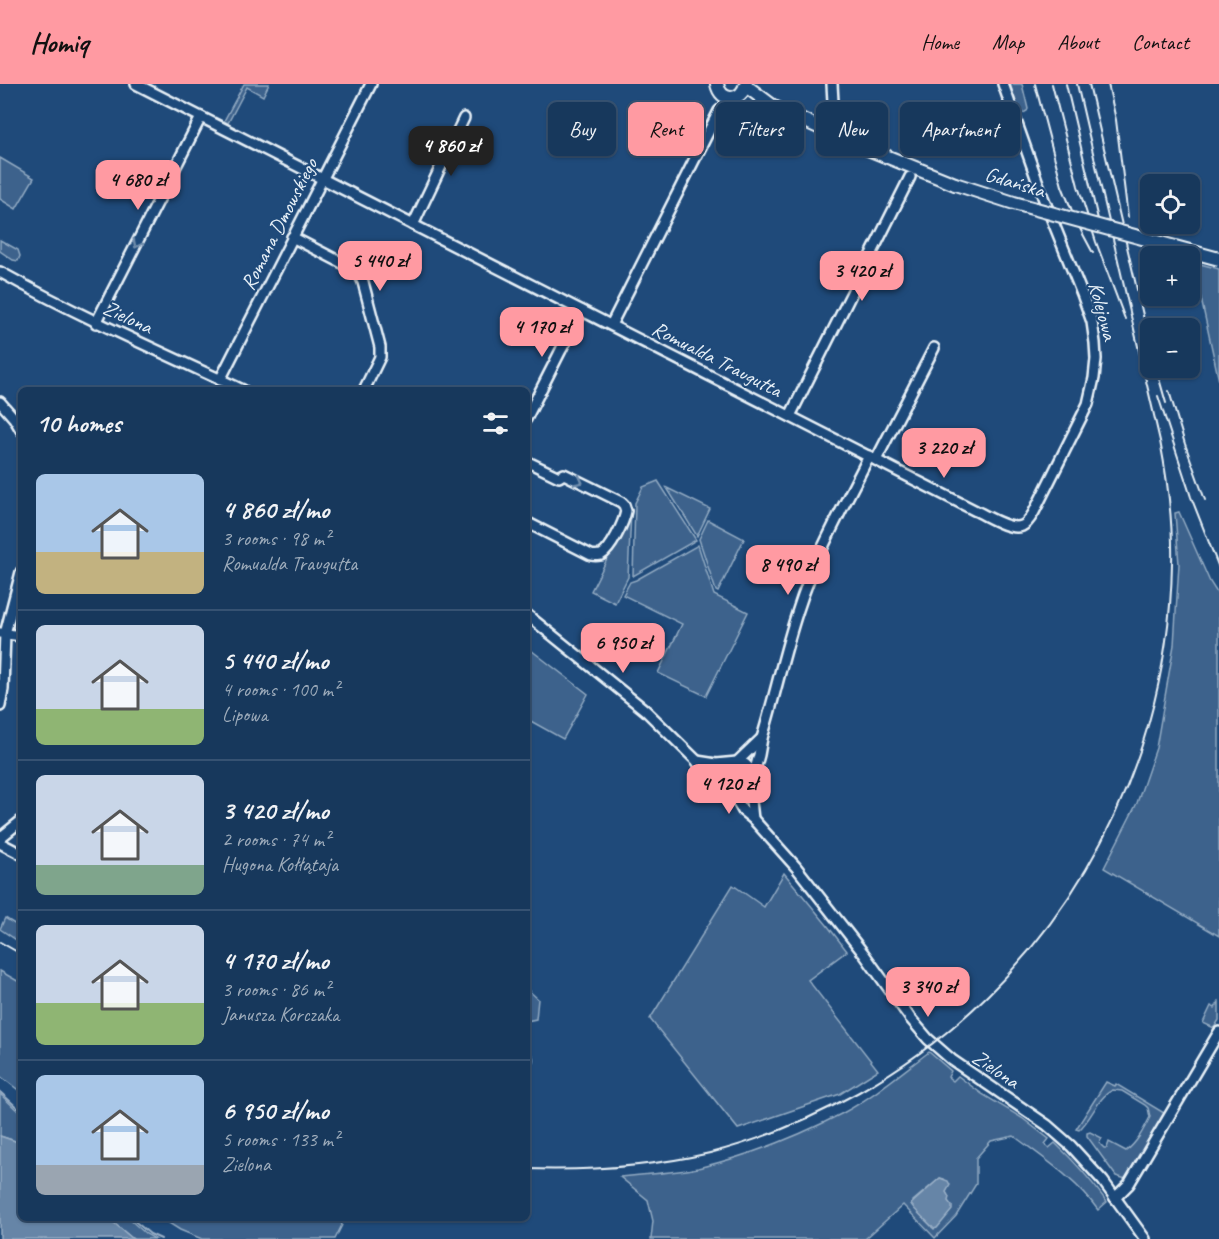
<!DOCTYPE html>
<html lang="en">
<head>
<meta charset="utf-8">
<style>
  :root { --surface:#17385c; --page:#203f62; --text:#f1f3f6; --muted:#9eacbb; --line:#365272; --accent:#ff9aa2 }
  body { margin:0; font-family:Caveat,sans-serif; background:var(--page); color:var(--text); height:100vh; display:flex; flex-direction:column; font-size:22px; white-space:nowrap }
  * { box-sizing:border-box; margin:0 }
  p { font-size:20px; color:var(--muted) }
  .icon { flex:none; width:33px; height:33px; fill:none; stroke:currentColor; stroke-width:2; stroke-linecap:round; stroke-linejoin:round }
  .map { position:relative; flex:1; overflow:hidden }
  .drawer { position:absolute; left:18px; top:303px; width:512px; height:834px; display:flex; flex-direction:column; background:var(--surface); border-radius:9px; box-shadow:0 2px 4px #0004,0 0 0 2px var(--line) }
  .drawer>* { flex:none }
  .guide { position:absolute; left:548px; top:18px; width:570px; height:54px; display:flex; gap:12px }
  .fabs { position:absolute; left:1140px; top:90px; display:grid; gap:12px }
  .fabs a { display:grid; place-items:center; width:60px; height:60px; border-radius:9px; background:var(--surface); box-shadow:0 2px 4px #0004,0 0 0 2px var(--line); font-size:30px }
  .price { position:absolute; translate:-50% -51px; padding:0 14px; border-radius:12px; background:var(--accent); color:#111; font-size:20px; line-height:39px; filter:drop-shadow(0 2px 3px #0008) }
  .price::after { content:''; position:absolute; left:50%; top:36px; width:18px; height:14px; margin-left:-9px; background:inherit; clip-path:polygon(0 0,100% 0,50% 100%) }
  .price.active { background:#222; color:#fff }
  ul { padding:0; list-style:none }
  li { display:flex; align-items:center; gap:18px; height:150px; padding:0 18px }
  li+li { border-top:2px solid var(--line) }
  li span { display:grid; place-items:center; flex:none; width:168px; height:120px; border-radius:9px; color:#555 }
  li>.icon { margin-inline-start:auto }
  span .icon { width:72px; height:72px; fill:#fffc; stroke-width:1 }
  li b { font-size:26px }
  h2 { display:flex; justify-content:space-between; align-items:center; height:72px; padding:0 18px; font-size:26px }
  .pill { padding:0 21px; border-radius:9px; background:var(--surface); box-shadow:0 2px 4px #0004,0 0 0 2px var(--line); font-size:21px; line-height:54px }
  .pill.active { background:var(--accent); color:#111 }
  header { display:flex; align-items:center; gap:36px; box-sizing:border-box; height:84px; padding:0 30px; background:var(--accent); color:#111 }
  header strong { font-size:28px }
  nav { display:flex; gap:33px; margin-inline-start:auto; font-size:21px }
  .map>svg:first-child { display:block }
  .green { fill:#3c628c; stroke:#92aac2; stroke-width:1.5; fill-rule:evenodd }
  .water { fill:#6685a7; stroke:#9ab0c7; stroke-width:1.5 }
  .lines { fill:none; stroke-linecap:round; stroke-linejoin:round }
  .stream { stroke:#9ab0c7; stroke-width:2 }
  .minor-casing { stroke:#e8f1f8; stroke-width:14 }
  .major-casing { stroke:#e8f1f8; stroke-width:16 }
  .minor { stroke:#1f4a7a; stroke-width:9 }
  .major { stroke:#1f4a7a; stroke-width:12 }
  .rail { stroke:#e8f1f8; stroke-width:2 }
  .major-bridge-casing { stroke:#e8f1f8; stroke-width:16; stroke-linecap:butt }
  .major-bridge { stroke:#1f4a7a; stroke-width:12 }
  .oneway { stroke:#6f8dac }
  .labels { text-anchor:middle; stroke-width:4.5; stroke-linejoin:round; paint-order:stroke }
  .street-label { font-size:21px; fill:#e8f1f8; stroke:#1f4a7a }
</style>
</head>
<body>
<header>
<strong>Homiq</strong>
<nav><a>Home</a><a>Map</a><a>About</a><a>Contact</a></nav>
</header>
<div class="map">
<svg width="1219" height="1155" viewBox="0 0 1219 1155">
  <rect width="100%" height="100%" fill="#1f4a7a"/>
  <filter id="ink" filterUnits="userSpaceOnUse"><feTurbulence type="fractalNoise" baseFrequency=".0167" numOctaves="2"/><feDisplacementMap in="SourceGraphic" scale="12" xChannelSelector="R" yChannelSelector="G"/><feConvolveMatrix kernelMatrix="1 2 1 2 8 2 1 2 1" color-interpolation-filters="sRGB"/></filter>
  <g filter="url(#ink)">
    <!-- green -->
    <g class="green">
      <path d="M244,0h25l-6,12 -16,-9 -19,36 -4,-2z"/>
      <path d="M1010,0h12l6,25 -1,2 -4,2 -5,-5z"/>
      <path d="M0,74l34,20 -18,31 -16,-10z"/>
      <path d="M0,156l18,10 2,6 -2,5 -5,-1 -13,-9z"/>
      <path d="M1193,178l26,7v112z"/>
      <path d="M658,397l38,59 -63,36 2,-73 8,-16z"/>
      <path d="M667,404l43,21 -13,27z"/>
      <path d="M631,428l-3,65 -13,26 -24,-12z"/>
      <path d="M1179,428l31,70 9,14v340l-115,-68 33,-65 19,-55 18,-103 5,-81 -4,-51z"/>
      <path d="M708,436l36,19 -26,53 -2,-1 -17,-52z"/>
      <path d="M698,461l16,50 34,17 -42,84 -48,-23 24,-49 -59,-29 7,-13 6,-2z"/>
      <path d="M527,563l61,47 -25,45 -36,-20z"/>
      <path d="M784,789l43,52 20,26 -39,29 70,90 -38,24 -102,35 -88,-110 83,-134 31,22z"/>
      <path d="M5,834l16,10v15l-21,-14z"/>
      <path d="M0,887l21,12v109l-21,-16z"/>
      <path d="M526,904l12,11 -2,20 -10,2z"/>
      <path d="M1219,918v18l-5,8 -11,-5 8,-17 4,2z"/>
      <path d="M929,968l22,19 -3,6 5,4 5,-5 24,18 40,24 27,21 -4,5 4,4 6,-5c19,18 36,37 52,59l-9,8c-21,-30 -55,-52 -84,-74l-23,5 -15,17v26l-20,32 -21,22 -32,-33 -38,34h-214l2,-18 -5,-21 -28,-23c26,-3 53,-4 78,-9 50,-12 99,-31 145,-55 31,-17 58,-40 86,-61zM940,1094l4,1 4,9 -2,4c5,12 -8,25 -14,35 -6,-11 -15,-13 -19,-26z"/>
      <path d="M1106,998l9,4 1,-2 48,29 -38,66 -10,-3 -29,-40v-3l3,-1 12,6 -3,5 5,5h3l2,-6 17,9c11,-8 18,-22 24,-34l-2,-9 -3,-3 -23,-14 -9,-1c-15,6 -21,29 -34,40l-3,-1z"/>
      <path d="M0,1010l21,20v32l-6,-5 -15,-5z"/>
      <path d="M108,1134h20l18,16 9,5h-22z"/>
      <path d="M161,1134h178l3,7 -7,14h-133l-22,-9z"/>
    </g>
    <!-- water -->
    <g class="water">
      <path d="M0,1052l15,5 6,5v72h87l25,21h-133z"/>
      <path d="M940,1094l8,3 2,4 -4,7 3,5 -1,4 4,5v4l-15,18 -3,1c-5,-6 -21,-20 -23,-25z"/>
    </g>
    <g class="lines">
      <!-- stream -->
      <g class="stream">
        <path d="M0,1008l21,19"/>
        <path d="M131,1134l19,16 11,5"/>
      </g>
      <defs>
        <g id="minor">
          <path d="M136,0l840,427c11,5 34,20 46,15 6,-3 9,-9 12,-14l54,-108 6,-26 2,-19 -1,-16 -3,-21 -10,-28 -39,-97 -40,-113"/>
          <path d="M829,48l5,-12 -2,-36"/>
          <path d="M413,141l51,-107"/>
          <path d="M292,153l60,31 7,6 4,8 17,65v10l-16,33"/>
          <path d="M0,188c79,44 161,80 243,118"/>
          <path d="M96,239l105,-206"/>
          <path d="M611,241l108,-214 16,-14"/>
          <path d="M220,296l151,-296"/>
          <path d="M0,318l14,16 7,12"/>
          <path d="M790,332l120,-239"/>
          <path d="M526,335l35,-69 21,-39"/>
          <path d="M876,376l58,-112"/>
          <path d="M526,377l33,16 5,-3 57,28 3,3 2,6c-2,11 -15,39 -25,44 -5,1 -6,1 -10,0l-65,-33"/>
          <path d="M526,530l119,96 52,51 5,8 29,21 12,21 10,8 43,48 68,87 46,64 18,21 24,21 95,65 24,21 32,35 42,58"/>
          <path d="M0,549l21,3"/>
          <path d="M0,622l3,-17 2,-55 16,-62"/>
          <path d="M697,677l19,3 21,-2 8,2 5,5 2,8"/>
          <path d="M737,678l25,-24"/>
          <path d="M753,735l-2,-18v-17l8,-29 3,-17c13,-42 22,-86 36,-128 17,-54 46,-104 71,-154"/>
          <path d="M0,754l21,-17"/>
          <path d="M0,759l21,11"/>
          <path d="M526,974l1,1"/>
          <path d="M1115,1114l14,-14 90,-152"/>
        </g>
        <g id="major">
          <path d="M717,0c4,19 24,18 29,0"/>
          <path d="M746,2l28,21 89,40 92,37"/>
        </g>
      </defs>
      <!-- minor casing -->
      <use href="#minor" class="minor-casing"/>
      <!-- major casing -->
      <use href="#major" class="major-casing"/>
      <!-- minor -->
      <use href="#minor" class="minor"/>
      <!-- major -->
      <use href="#major" class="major"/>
      <!-- rail -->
      <g class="rail">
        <path d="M1035,0l27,102 15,37 16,30"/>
        <path d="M1052,0l26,102 18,56 29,77"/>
        <path d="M1066,0l35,148"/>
        <path d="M1089,0l61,261"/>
        <path d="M1108,0l8,36 12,97"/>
        <path d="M1156,284l10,35"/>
        <path d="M1169,307l16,53 20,56"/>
        <path d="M1158,312l33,101 28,71"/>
        <path d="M0,858l21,12"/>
        <path d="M526,1085c63,2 123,-2 184,-16 52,-13 102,-35 149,-61 191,-107 310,-310 313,-529 1,-41 -4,-81 -12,-122l-83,-357"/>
      </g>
      <defs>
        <path id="major-bridge" d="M955,100l59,19 205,56"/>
      </defs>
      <!-- major-bridge casing -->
      <use href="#major-bridge" class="major-bridge-casing"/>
      <!-- major-bridge -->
      <use href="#major-bridge" class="major-bridge"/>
    </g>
    <!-- one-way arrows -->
    <defs><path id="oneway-chevron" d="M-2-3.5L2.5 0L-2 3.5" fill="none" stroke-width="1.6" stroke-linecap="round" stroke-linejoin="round" transform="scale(1.5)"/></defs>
    <g class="oneway">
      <use href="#oneway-chevron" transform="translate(137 160) rotate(117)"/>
      <use href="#oneway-chevron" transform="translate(579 397) rotate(27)"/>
    </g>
  </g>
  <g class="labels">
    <!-- street labels -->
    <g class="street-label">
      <text transform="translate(1015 98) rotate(17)" y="7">Gdańska</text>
      <text transform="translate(279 140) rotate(-63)" y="7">Romana Dmowskiego</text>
      <text transform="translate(1103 227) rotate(75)" y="7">Kolejowa</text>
      <text transform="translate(128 233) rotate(25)" y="7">Zielona</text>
      <text transform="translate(717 275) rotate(27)" y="7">Romualda Traugutta</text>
      <text transform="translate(996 985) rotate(34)" y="7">Zielona</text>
    </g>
  </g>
</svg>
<div class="fabs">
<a><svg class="icon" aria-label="locate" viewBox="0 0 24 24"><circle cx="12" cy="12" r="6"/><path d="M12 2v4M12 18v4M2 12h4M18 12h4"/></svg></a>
<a>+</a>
<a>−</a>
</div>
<b class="price active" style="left:451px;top:93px">4 860 zł</b>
<b class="price" style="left:138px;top:127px">4 680 zł</b>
<b class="price" style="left:380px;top:208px">5 440 zł</b>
<b class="price" style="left:862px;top:218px">3 420 zł</b>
<b class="price" style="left:542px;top:274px">4 170 zł</b>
<b class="price" style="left:944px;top:395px">3 220 zł</b>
<b class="price" style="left:788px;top:512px">8 490 zł</b>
<b class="price" style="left:623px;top:590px">6 950 zł</b>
<b class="price" style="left:729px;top:731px">4 120 zł</b>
<b class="price" style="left:928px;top:934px">3 340 zł</b>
<div class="guide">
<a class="pill">Buy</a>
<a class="pill active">Rent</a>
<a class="pill">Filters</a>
<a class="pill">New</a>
<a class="pill">Apartment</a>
</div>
<section class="drawer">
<h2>10 homes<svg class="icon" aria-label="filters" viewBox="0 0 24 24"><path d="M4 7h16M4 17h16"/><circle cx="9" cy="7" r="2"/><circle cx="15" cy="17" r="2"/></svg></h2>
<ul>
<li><span style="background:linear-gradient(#a9c7e8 65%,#c2b280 0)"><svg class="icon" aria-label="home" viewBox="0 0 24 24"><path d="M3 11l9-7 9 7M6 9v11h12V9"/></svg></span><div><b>4 860 zł/mo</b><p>3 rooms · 98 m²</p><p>Romualda Traugutta</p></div></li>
<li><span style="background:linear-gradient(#c9d6e8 70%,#8fb573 0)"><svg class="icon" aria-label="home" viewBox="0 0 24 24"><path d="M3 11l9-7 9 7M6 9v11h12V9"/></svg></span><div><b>5 440 zł/mo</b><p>4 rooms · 100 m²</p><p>Lipowa</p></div></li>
<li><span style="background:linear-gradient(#c9d6e8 75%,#7fa58c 0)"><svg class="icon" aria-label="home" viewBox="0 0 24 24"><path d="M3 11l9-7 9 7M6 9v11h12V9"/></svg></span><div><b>3 420 zł/mo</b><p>2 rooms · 74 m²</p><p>Hugona Kołłątaja</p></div></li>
<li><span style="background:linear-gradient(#c9d6e8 65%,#8fb573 0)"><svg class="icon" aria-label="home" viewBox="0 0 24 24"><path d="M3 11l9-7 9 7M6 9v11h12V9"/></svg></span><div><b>4 170 zł/mo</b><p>3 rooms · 86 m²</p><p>Janusza Korczaka</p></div></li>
<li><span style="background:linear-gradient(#a9c7e8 75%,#9aa5b1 0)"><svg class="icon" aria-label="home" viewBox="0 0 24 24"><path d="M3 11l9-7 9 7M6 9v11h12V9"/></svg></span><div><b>6 950 zł/mo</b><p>5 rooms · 133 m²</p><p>Zielona</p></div></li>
</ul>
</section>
</div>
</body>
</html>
